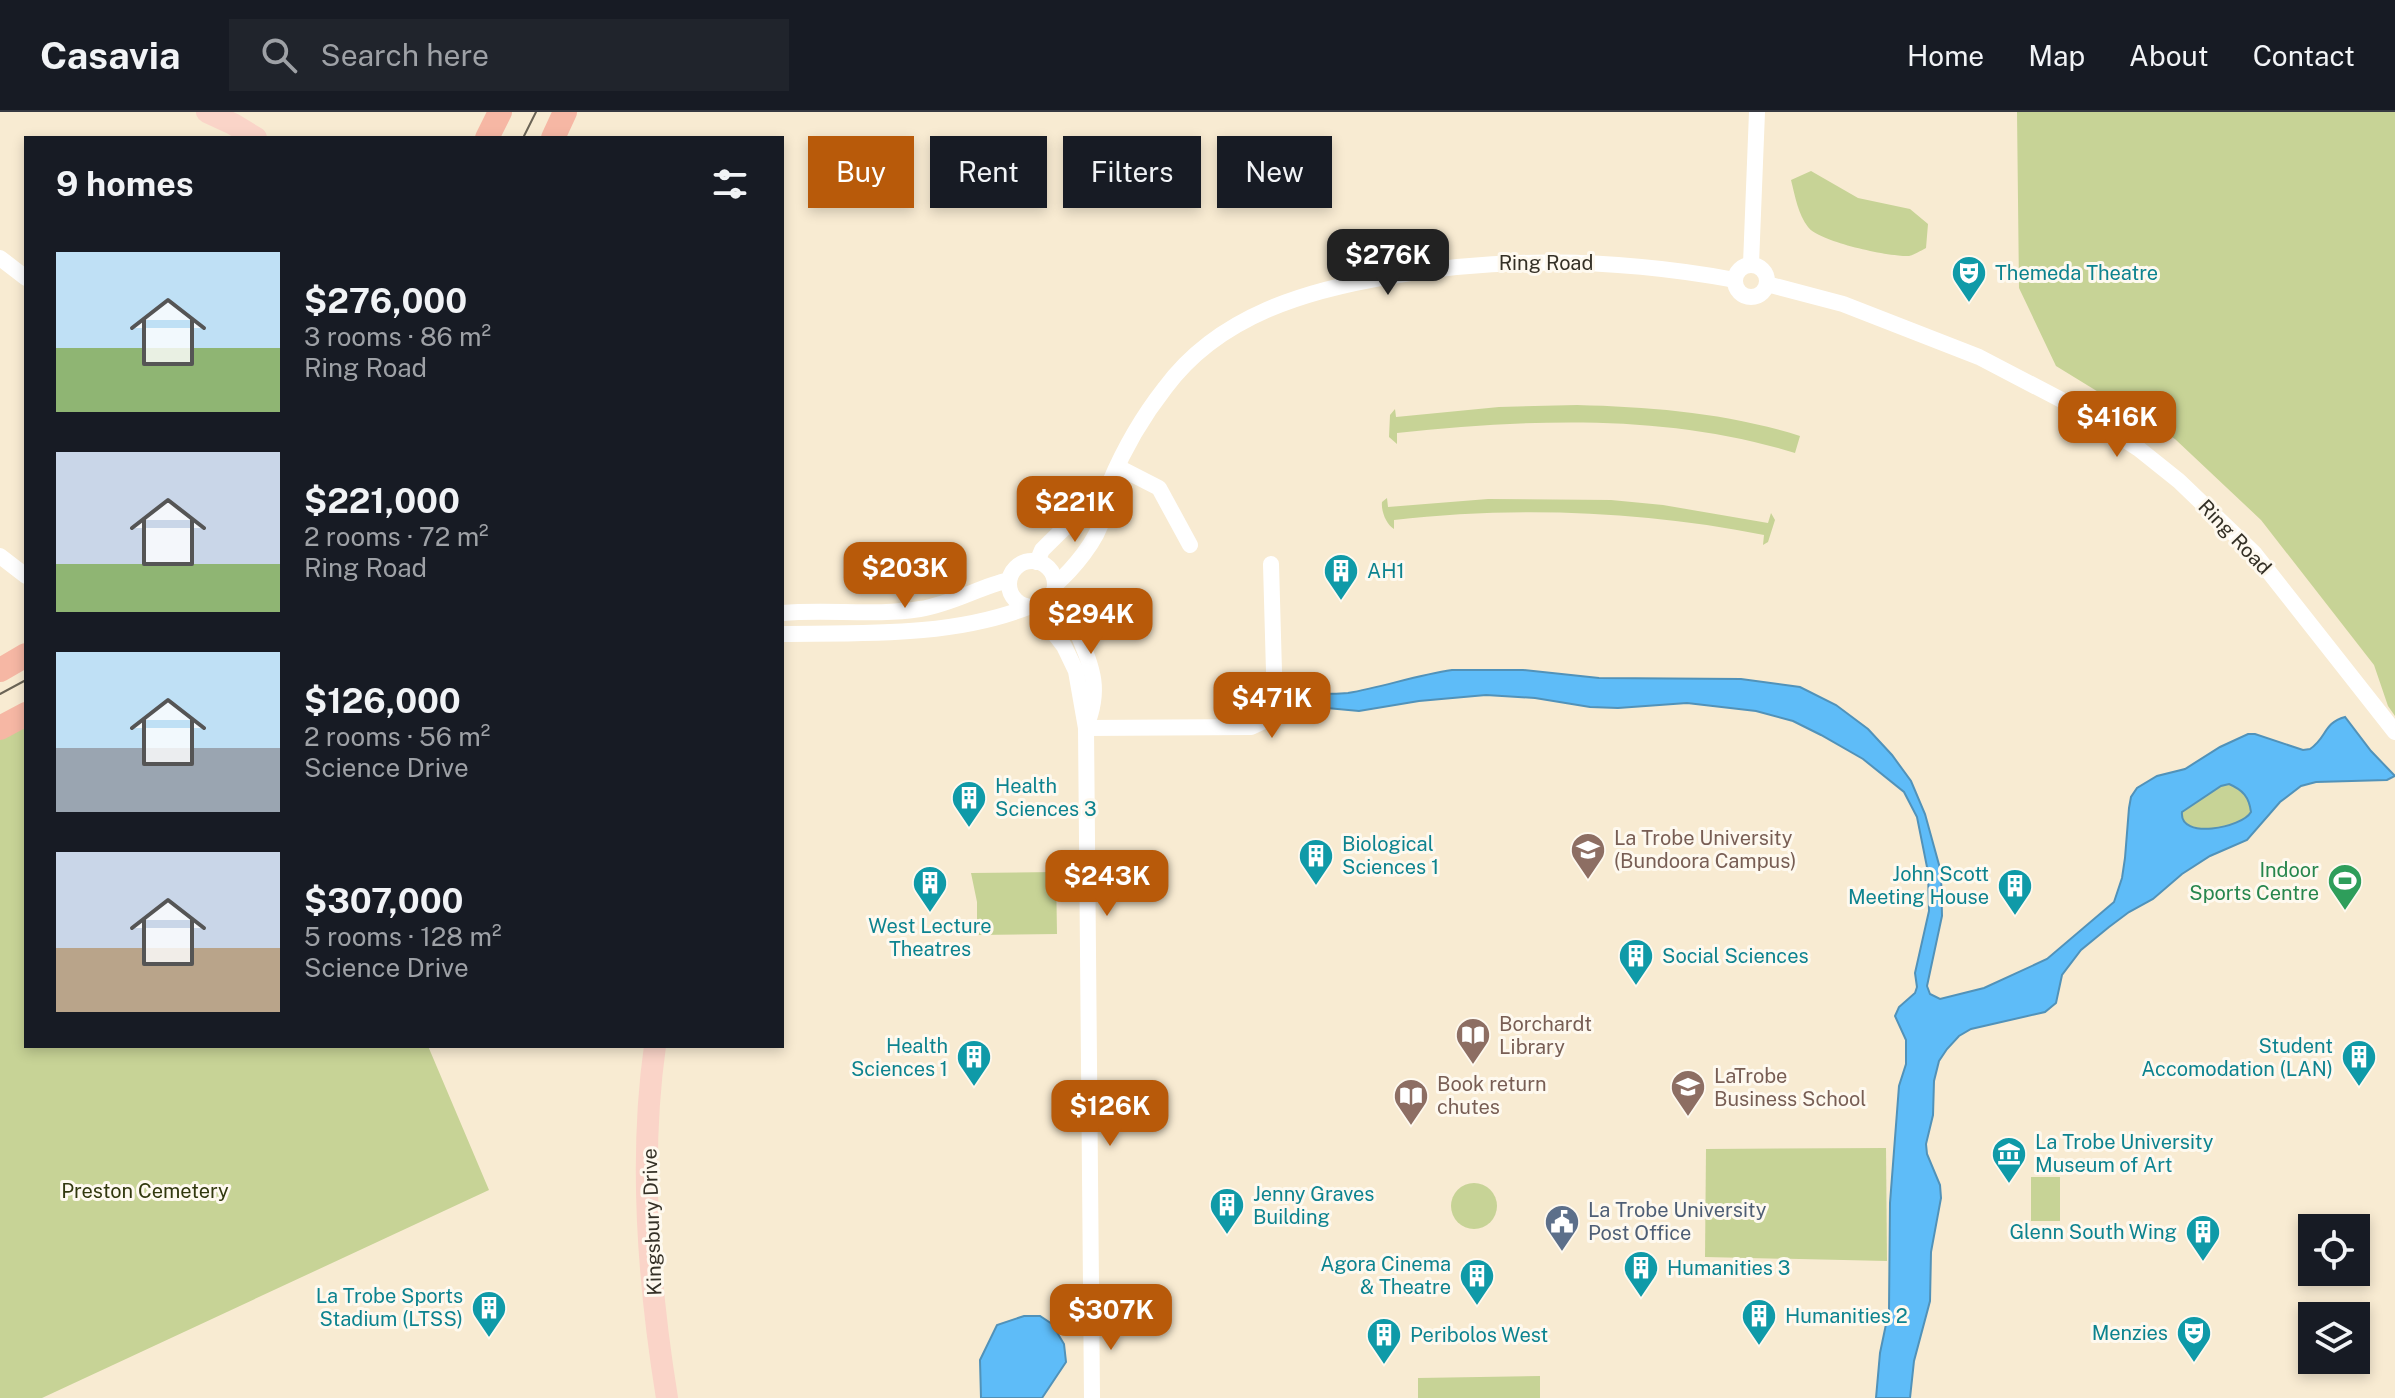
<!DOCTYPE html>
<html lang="en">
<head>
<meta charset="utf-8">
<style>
  :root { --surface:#171b24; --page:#20242c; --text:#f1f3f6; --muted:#9ea1a6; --line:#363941; --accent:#b85a0a }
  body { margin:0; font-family:"Public Sans",sans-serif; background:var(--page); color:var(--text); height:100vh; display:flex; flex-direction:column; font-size:30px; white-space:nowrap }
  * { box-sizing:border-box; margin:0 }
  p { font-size:26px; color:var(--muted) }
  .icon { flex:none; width:44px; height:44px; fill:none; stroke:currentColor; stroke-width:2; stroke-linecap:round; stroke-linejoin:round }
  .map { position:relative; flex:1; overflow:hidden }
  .sheet { position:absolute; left:24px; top:24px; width:760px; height:912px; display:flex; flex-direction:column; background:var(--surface); border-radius:0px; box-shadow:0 4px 12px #0003 }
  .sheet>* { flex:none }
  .guide { position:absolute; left:808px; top:24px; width:760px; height:72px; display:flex; gap:16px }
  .tools { position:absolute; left:2298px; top:1102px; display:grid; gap:16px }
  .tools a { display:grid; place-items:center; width:72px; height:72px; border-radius:0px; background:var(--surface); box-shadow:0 4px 12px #0003; font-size:40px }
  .price { position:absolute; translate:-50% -68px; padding:0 18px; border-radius:16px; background:var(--accent); color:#fff; font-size:26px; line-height:52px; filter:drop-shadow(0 2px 4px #0008) }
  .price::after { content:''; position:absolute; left:50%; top:48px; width:24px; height:18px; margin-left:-12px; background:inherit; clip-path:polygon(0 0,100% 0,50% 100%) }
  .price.active { background:#222; color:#fff }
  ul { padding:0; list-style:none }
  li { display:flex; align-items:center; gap:24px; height:200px; padding:0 32px }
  li span { display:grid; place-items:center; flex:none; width:224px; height:160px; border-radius:0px; color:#555 }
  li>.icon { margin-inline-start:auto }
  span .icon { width:96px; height:96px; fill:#fffc; stroke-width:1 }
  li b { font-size:34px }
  h2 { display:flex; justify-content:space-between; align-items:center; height:96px; padding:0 32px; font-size:34px }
  .chip { padding:0 28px; border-radius:0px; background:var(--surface); box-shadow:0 4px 12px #0003; font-size:28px; line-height:72px }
  .chip.active { background:var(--accent); color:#fff }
  header { display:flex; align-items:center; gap:48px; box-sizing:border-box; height:112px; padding:0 40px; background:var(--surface); border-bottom:2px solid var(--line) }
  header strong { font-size:38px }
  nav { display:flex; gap:44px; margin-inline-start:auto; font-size:28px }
  .search { width:560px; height:72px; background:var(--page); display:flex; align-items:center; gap:20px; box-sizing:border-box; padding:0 28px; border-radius:0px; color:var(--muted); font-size:30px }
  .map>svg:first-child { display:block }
  .green { fill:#c7d396 }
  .water { fill:#5ebcf8; stroke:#5192b9; stroke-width:2; fill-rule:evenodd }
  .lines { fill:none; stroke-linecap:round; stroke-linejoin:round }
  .minor { stroke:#fff; stroke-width:16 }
  .major { stroke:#fad4c8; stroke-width:22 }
  .highway { stroke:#f6b7a4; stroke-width:24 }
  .tram { stroke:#6b6456; stroke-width:2 }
  .labels { text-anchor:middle; stroke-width:6; stroke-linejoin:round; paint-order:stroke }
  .street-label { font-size:20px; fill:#343026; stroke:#fef9ef }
  .culture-label { font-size:20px; fill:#0d838f; stroke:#fef9ef; text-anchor:start }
  .education-label { font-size:20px; fill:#785e54; stroke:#fef9ef; text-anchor:start }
  .leisure-label { font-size:20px; fill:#27864d; stroke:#fef9ef; text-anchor:end }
  .park-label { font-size:20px; fill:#31380e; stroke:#fef9ef }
  .service-label { font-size:20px; fill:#4e5e75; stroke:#fef9ef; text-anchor:start }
</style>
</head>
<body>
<header>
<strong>Casavia</strong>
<div class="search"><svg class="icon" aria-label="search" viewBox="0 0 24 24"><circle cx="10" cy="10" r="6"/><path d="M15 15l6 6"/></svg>Search here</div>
<nav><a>Home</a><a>Map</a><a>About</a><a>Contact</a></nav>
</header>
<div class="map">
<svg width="2395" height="1286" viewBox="0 0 2395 1286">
  <rect width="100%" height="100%" fill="#f8ebd2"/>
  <!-- green -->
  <g class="green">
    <path d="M2017,0h378v604l-7,-10 -14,-41 -113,-145 -86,-81 -119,-73 -37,-78z"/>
    <path d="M1811,59l47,27 52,11 18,15 -2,24c-6,3 -12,7 -17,8 -19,1 -90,-14 -101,-29 -10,-13 -13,-31 -17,-47z"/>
    <path d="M1577,293c76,2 150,8 223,31l-5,17c-128,-40 -266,-34 -398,-20v11l-8,-7 1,-22 5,-6 1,8 103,-10z"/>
    <path d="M1387,386l1,9 100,-8 123,1 52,5 105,18 3,-10 4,7 -7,22 -5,3 1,-10c-119,-24 -249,-29 -370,-15v9c-8,-5 -13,-18 -12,-27z"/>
    <path d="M26,611v323h402l61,144 -447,208h-42v-662z"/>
    <path d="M2229,672c14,6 20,13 22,28 -10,17 -53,21 -68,11l-1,-11 39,-26z"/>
    <path d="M1056,760l1,62 -80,1v-33l-6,-29z"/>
    <path d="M1886,1036l1,113 -182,-4 1,-108z"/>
    <rect x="2031" y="1065" width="29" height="44"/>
    <circle cx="1474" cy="1094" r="23"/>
    <path d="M1540,1264v22h-122v-20z"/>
  </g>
  <!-- water -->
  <g class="water">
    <path d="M1452,558h71l76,8 142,1 59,8 36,18 32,24 24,26 19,26 14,33 16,58 1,44 -15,70 3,8 10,5 44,-11 63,-29 67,-57 8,-24 3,-20 4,-50 2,-11 6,-9 20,-12 28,-7 35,-22 28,-13h7l48,16 7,-1c17,-11 13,-26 35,-32l26,34 24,25 -8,4 -71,2 -15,4 -21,16 -33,38 -37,16 -28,18 -29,25 -24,13 -20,15 -28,23 -19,25 -6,28 -11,9 -74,17 -12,7 -12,13 -8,12 -5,20 -1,34 -7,29 1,10 13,31 1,13 -10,54 -1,49 -16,60 -4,37h-34l4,-45 9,-43 1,-107 9,-117 7,-22v-24l-11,-24 4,-9 16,-14 2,-6 -2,-14 14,-62 -1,-39 -11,-55 -13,-25 -41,-33 -42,-24 -28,-14 -37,-10 -69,-8 -69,5 -28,-1 -55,-9 -49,-3 -67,6 -60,10 -54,-5 -9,-2 -2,-9 4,-2c17,0 34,2 50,0 35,-6 69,-18 104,-23zM2229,672c14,6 20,13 22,28 -9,16 -72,28 -69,0l39,-26z"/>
    <path d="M1024,1204h16l12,8 12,20 2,18 -24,36h-61l-1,-38 17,-35z"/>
  </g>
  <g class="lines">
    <!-- minor -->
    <g class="minor">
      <path d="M0,146l26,20"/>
      <path d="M1751,152l6,-152"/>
      <circle cx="1751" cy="169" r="16"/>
      <path d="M1767,172l76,20 136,53 96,50 64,42 40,32 75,72 141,179"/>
      <path d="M1118,355l41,21 31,57"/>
      <path d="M0,444l26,20"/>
      <circle cx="1032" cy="472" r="23"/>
      <path d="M1037,450l5,-12 8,-8 59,-58"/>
      <path d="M1055,473c18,-16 42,-44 48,-68 3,-11 2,-25 7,-35 14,-33 33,-66 55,-94 54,-73 142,-98 227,-112 115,-20 229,-17 343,4"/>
      <path d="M1054,478c15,17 16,24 24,44 15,36 23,55 8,93"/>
      <path d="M1034,495l30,39 12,25 10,57 6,670"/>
      <path d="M782,501c45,-4 93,3 138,-4 32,-5 59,-22 89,-29"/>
      <path d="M782,522c81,-1 169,3 246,-27"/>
      <path d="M1086,616l165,-1 19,-9 5,-10 -4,-144"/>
    </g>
    <!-- major -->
    <g class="major">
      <path d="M207,0l26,12 23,14"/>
      <path d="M655,934c-16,112 -6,241 12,352"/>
    </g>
    <!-- highway -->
    <g class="highway">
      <path d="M487,26l13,-26"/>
      <path d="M553,26l12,-26"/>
      <path d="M0,558l26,-15"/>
      <path d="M0,616l26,-14"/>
    </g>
    <!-- tram -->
    <g class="tram">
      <path d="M523,26l13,-26"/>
      <path d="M0,582l26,-14"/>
    </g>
  </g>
  <!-- icons -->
  <defs>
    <symbol id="theatre-pin" viewBox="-11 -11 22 30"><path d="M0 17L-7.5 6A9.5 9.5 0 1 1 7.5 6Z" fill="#0f9aa8" stroke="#fef9ef"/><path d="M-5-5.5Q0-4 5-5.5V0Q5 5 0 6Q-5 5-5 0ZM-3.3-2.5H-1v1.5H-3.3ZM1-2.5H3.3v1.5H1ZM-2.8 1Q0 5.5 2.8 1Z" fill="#fff"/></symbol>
    <symbol id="building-pin" viewBox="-11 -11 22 30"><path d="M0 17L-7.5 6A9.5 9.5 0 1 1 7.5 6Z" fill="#0f9aa8" stroke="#fef9ef"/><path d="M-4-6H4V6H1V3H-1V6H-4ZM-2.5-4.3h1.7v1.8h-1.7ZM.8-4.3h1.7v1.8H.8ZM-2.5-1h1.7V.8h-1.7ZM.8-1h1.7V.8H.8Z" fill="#fff"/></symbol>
    <symbol id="university-pin" viewBox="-11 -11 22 30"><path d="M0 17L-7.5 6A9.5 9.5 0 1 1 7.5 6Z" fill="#8d6e63" stroke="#fef9ef"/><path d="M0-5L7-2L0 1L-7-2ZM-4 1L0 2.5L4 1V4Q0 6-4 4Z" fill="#fff"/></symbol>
    <symbol id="stadium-pin" viewBox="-11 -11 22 30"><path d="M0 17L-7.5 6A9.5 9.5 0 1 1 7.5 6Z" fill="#2e9e5b" stroke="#fef9ef"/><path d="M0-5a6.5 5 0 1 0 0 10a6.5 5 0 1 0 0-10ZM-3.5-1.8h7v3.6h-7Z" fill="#fff"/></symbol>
    <symbol id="library-pin" viewBox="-11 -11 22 30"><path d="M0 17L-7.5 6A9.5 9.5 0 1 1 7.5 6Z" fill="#8d6e63" stroke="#fef9ef"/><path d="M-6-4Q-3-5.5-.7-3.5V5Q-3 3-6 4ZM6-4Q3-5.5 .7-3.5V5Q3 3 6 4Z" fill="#fff"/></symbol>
    <symbol id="museum-pin" viewBox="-11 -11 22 30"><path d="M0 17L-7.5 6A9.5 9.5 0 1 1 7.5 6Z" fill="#0f9aa8" stroke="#fef9ef"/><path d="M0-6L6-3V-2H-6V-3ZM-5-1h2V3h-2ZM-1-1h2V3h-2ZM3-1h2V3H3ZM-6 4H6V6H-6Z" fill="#fff"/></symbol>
    <symbol id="civic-pin" viewBox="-11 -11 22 30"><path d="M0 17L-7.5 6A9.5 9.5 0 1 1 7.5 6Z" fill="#5c6f8a" stroke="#fef9ef"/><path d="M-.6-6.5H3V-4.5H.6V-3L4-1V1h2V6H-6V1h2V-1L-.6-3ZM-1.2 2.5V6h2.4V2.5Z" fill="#fff"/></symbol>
  </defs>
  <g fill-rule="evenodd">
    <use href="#theatre-pin" x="1949" y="141" width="40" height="54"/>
    <use href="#building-pin" x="1321" y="439" width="40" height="54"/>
    <use href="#building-pin" x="949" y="666" width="40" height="54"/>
    <use href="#university-pin" x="1568" y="718" width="40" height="54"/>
    <use href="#building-pin" x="1296" y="724" width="40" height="54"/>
    <use href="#stadium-pin" x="2325" y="749" width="40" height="54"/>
    <use href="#building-pin" x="910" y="751" width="40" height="54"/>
    <use href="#building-pin" x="1995" y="754" width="40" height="54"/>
    <use href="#building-pin" x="1616" y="824" width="40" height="54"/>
    <use href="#library-pin" x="1453" y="903" width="40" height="54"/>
    <use href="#building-pin" x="954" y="925" width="40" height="54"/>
    <use href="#building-pin" x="2339" y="925" width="40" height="54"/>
    <use href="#university-pin" x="1668" y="955" width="40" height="54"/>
    <use href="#library-pin" x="1391" y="964" width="40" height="54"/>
    <use href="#museum-pin" x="1989" y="1022" width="40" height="54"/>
    <use href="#building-pin" x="1207" y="1073" width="40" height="54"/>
    <use href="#civic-pin" x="1542" y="1090" width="40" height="54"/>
    <use href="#building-pin" x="2183" y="1100" width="40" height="54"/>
    <use href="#building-pin" x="1621" y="1136" width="40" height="54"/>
    <use href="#building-pin" x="1457" y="1144" width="40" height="54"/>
    <use href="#building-pin" x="469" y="1176" width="40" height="54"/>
    <use href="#building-pin" x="1739" y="1184" width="40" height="54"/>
    <use href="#theatre-pin" x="2174" y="1201" width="40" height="54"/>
    <use href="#building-pin" x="1364" y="1203" width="40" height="54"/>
  </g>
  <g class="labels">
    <!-- street labels -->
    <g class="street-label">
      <text x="1546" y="158">Ring Road</text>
      <text transform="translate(2235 425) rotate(46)" y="7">Ring Road</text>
      <text transform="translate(652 1110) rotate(-92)" y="7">Kingsbury Drive</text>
    </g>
    <!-- culture labels -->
    <g class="culture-label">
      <text x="1995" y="168">Themeda Theatre</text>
      <text x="1367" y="466">AH1</text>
      <text x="995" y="681">Health<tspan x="995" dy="23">Sciences 3</tspan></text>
      <text x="1342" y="739">Biological<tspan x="1342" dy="23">Sciences 1</tspan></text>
      <text x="1989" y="769" text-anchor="end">John Scott<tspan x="1989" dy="23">Meeting House</tspan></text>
      <text x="930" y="821" text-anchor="middle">West Lecture<tspan x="930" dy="23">Theatres</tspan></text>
      <text x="1662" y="851">Social Sciences</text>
      <text x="948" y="941" text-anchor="end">Health<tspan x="948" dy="23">Sciences 1</tspan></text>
      <text x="2333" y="941" text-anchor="end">Student<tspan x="2333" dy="23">Accomodation (LAN)</tspan></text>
      <text x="2035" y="1037">La Trobe University<tspan x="2035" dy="23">Museum of Art</tspan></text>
      <text x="1253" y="1089">Jenny Graves<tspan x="1253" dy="23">Building</tspan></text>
      <text x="2177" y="1127" text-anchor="end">Glenn South Wing</text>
      <text x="1451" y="1159" text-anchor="end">Agora Cinema<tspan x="1451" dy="23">&amp; Theatre</tspan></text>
      <text x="1667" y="1163">Humanities 3</text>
      <text x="463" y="1191" text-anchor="end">La Trobe Sports<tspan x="463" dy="23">Stadium (LTSS)</tspan></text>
      <text x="1785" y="1211">Humanities 2</text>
      <text x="2168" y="1228" text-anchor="end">Menzies</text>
      <text x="1410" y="1230">Peribolos West</text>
    </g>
    <!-- education labels -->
    <g class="education-label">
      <text x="1614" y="733">La Trobe University<tspan x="1614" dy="23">(Bundoora Campus)</tspan></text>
      <text x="1499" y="919">Borchardt<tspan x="1499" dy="23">Library</tspan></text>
      <text x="1714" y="971">LaTrobe<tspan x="1714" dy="23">Business School</tspan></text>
      <text x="1437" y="979">Book return<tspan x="1437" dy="23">chutes</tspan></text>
    </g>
    <!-- leisure labels -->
    <g class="leisure-label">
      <text x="2319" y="765">Indoor<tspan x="2319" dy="23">Sports Centre</tspan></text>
    </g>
    <!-- park labels -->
    <g class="park-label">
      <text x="145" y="1086">Preston Cemetery</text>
    </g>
    <!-- service labels -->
    <g class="service-label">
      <text x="1588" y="1105">La Trobe University<tspan x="1588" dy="23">Post Office</tspan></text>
    </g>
  </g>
</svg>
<div class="tools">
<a><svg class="icon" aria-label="locate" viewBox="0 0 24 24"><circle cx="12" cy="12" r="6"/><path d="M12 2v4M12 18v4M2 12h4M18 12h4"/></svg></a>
<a><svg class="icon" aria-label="layers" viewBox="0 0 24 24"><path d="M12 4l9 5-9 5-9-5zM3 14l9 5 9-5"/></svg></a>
</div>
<b class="price active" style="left:1388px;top:185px">$276K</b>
<b class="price" style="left:2117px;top:347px">$416K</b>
<b class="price" style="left:1075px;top:432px">$221K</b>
<b class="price" style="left:905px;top:498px">$203K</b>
<b class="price" style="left:1091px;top:544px">$294K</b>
<b class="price" style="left:1272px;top:628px">$471K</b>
<b class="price" style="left:1107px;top:806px">$243K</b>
<b class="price" style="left:1110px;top:1036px">$126K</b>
<b class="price" style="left:1111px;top:1240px">$307K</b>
<div class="guide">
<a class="chip active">Buy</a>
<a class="chip">Rent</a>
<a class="chip">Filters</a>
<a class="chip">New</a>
</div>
<section class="sheet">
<h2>9 homes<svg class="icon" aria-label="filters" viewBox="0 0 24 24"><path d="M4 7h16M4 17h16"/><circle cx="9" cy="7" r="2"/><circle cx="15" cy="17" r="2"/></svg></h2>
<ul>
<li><span style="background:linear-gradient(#bfe0f5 60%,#8fb573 0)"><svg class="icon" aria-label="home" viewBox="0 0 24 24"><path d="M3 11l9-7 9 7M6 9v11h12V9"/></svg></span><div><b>$276,000</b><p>3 rooms · 86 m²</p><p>Ring Road</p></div></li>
<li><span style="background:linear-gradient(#c9d6e8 70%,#8fb573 0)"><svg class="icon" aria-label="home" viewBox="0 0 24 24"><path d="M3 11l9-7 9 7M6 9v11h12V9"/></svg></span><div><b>$221,000</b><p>2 rooms · 72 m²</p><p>Ring Road</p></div></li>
<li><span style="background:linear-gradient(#bfe0f5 60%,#9aa5b1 0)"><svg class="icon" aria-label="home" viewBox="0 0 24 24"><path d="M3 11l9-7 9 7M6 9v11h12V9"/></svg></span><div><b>$126,000</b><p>2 rooms · 56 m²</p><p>Science Drive</p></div></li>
<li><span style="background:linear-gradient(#c9d6e8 60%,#b9a48a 0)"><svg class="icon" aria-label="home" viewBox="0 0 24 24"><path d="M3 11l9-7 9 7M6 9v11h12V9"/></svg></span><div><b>$307,000</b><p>5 rooms · 128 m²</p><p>Science Drive</p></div></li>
</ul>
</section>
</div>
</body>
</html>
